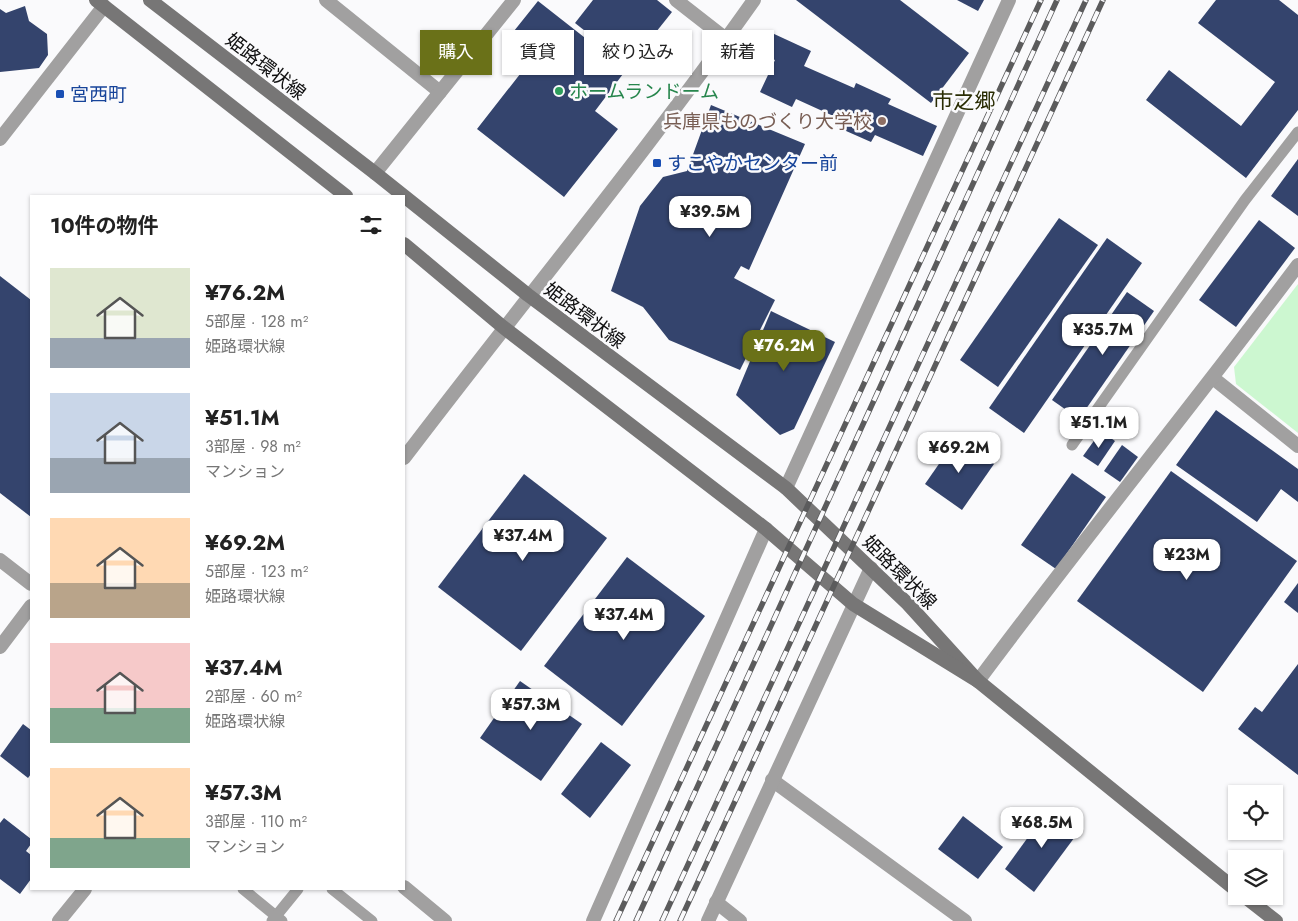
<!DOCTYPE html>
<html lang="ja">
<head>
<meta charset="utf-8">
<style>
  :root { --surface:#fff; --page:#f6f6f6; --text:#222; --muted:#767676; --accent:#6a7118 }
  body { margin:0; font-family:Jost,"Noto Sans JP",sans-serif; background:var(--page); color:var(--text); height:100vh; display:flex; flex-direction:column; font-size:19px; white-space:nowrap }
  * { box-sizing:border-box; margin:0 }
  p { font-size:16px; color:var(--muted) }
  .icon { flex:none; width:28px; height:28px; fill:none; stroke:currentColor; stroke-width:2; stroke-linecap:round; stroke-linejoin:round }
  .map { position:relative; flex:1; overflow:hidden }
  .details { position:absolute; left:30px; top:195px; width:375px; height:695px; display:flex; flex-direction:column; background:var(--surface); border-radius:0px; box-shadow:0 1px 4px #0004 }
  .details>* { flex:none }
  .banner { position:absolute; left:420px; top:30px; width:475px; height:45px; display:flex; gap:10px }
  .tools { position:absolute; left:1228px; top:785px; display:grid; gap:10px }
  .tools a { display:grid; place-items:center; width:55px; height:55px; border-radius:0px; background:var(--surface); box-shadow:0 1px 4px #0004; font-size:25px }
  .price { position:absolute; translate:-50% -42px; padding:0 11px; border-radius:10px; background:#fff; color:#222; font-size:16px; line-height:32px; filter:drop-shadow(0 1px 2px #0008) }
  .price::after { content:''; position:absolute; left:50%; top:30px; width:15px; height:11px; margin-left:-8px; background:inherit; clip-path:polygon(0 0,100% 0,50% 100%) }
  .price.selected { background:var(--accent); color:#fff }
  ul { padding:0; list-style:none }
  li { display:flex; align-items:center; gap:15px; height:125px; padding:0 20px }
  li span { display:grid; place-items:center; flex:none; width:140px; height:100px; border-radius:0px; color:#555 }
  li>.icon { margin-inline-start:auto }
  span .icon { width:60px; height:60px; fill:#fffc; stroke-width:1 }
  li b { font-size:21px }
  h2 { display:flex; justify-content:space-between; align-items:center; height:60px; padding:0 20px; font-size:21px }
  .chip { padding:0 18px; border-radius:0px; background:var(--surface); box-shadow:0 1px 4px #0004; font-size:18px; line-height:45px }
  .chip.selected { background:var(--accent); color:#fff }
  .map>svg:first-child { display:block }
  .green { fill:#ccf7d0 }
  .building { fill:#34446d }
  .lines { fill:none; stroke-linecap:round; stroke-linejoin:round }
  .service { stroke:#a1a0a0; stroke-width:11 }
  .minor { stroke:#a1a0a0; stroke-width:14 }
  .tertiary { stroke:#a1a0a0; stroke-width:14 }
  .secondary { stroke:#777676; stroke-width:14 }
  .rail-casing { stroke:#5b5b5c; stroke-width:5.5 }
  .rail { stroke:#fafafc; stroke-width:4; stroke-dasharray:11; stroke-linecap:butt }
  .leisure-dot { fill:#2e9e5b; stroke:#fafafc; stroke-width:2 }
  .transit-dot { fill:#1a4fb4; stroke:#fafafc; stroke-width:2 }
  .education-dot { fill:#8d6e63; stroke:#fafafc; stroke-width:2 }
  .labels { text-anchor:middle; stroke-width:5; stroke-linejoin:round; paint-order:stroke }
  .street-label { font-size:19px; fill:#101011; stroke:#fafafc }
  .leisure-label { font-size:19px; fill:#27864d; stroke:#fafafc; text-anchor:start }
  .transit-label { font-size:19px; fill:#164399; stroke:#fafafc; text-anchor:start }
  .education-label { font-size:19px; fill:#785e54; stroke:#fafafc; text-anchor:end }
  .quarter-label { font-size:21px; fill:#292c03; stroke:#fafafc }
</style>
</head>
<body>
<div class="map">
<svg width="1298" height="921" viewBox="0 0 1298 921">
  <rect width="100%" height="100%" fill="#fafafc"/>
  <!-- green -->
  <path class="green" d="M1298,284v149l-62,-49 -2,-17z"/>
  <!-- building -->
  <g class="building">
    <path d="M593,0h64l15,12 -43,54 -54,-43z"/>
    <path d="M796,0h104l69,53 -38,50z"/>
    <path d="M957,0h27l-6,11z"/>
    <path d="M1216,0h63l19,15v95l-52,68 -100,-78 23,-30 72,56 34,-44 -77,-59z"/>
    <path d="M538,1l88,69 -31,41 23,18 -54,68 -87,-68 54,-69 -25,-19z"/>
    <path d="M25,6l4,15 18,13 1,21 -9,13 -39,4v-63l6,4z"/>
    <path d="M772,33l39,18 -7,15 50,22 2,-5 35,16 -3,5 49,22 -14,30 -48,-21 -4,7 -34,-15 3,-8 -44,-20 -4,8 -32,-15 15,-32 -13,-5z"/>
    <path d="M711,105l94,39 -56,126 -8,-4 -7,12 41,22 -35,70 -71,-30 -26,-33 -32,-16 29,-85 23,-29 24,-6z"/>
    <path d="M1298,159v57l-27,-20z"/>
    <path d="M1059,218l39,27 -100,142 -38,-27z"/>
    <path d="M1259,220l36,28 -59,79 -37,-27z"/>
    <path d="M1107,238l35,25 -118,170 -35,-25z"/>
    <path d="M0,276l31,24v217l-31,-24z"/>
    <path d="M1127,292l27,19 -75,108 -27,-19z"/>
    <path d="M771,311l64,31 -41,87 -14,6 -44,-40z"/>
    <path d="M1216,410l82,59v33l-17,-13 -24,33 -81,-57z"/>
    <path d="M1101,431l14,10 -17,25 -15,-10z"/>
    <path d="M957,438l37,26 -32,46 -37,-26z"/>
    <path d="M1122,445l16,12 -18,25 -16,-11z"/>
    <path d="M1171,471l126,90 -94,131 -126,-91z"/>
    <path d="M1072,473l34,24 -50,72 -35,-24z"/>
    <path d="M524,474l83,64 -86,113 -83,-64z"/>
    <path d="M627,557l78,59 -83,110 -78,-60z"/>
    <path d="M1298,583v30l-14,-11z"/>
    <path d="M1298,664v111l-60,-46 17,-22 7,5z"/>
    <path d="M520,681l62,43 -41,57 -61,-43z"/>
    <path d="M23,724l8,6v44l-3,4 -28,-22z"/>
    <path d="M601,742l30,23 -41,53 -29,-24z"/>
    <path d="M1050,807l30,23 -46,62 -29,-23z"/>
    <path d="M963,816l40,31 -25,32 -40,-30z"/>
    <path d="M4,818l27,21v5l-5,7 5,4v24l-11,15 -20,-15v-56z"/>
  </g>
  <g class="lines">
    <!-- service -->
    <g class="service">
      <path d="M1072,445l173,-245 53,-68"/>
      <path d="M243,889l39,32"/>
      <path d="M332,889l40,32"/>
      <path d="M272,921l26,-32"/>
    </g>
    <!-- minor -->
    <g class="minor">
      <path d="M326,0l114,92"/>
      <path d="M676,0l50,39"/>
      <path d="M375,173l139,-173"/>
      <path d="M1213,378l85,68"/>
      <path d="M786,488l223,-488"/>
      <path d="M0,560l31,24"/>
      <path d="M0,647l31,-41"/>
      <path d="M978,681c104,-140 215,-276 320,-416"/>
      <path d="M772,780l193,141"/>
      <path d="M716,902l24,19"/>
    </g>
    <!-- tertiary -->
    <g class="tertiary">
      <path d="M0,139l104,-133"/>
      <path d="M404,458c116,-153 239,-301 350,-458"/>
      <path d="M404,887l41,34"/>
      <path d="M59,921l26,-32"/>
      <path d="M593,921l173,-392"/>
      <path d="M708,921l163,-353"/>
    </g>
    <!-- secondary -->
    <g class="secondary">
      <path d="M96,0l250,196"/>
      <path d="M150,0l225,173 153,122 258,193 122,116 70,77"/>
      <path d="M404,244l99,83 263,202 87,75 125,77 258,209"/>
      <path d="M1244,896l32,25"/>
    </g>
    <defs>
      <g id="rail">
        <path d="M616,921l425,-921"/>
        <path d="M636,921l421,-921"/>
        <path d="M662,921l424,-921"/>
        <path d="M680,921l423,-921"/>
      </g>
    </defs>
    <!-- rail casing -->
    <use href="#rail" class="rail-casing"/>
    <!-- rail -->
    <use href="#rail" class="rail"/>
  </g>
  <!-- markers -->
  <circle class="leisure-dot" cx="559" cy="91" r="5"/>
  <g class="transit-dot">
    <rect x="55" y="89" width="10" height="10" rx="2.5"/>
    <rect x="652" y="158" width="10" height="10" rx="2.5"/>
  </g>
  <circle class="education-dot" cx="882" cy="121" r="5"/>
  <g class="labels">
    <!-- street labels -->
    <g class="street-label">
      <text transform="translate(266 66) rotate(38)" y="7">姫路環状線</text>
      <text transform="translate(585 315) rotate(37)" y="7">姫路環状線</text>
      <text transform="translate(900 572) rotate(45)" y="7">姫路環状線</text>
    </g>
    <!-- leisure labels -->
    <g class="leisure-label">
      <text x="569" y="98">ホームランドーム</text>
    </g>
    <!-- transit labels -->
    <g class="transit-label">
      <text x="70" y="101">宮西町</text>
      <text x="667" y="170">すこやかセンター前</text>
    </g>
    <!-- education labels -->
    <g class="education-label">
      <text x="872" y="128">兵庫県ものづくり大学校</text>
    </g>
    <!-- quarter labels -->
    <g class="quarter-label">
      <text x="964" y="108">市之郷</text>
    </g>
  </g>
</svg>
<div class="tools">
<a><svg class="icon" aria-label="locate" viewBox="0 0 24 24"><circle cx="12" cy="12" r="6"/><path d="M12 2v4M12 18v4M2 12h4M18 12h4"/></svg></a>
<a><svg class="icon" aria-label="layers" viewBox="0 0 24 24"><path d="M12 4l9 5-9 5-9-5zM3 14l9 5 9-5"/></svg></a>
</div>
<b class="price" style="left:710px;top:238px">¥39.5M</b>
<b class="price" style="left:1103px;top:356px">¥35.7M</b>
<b class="price selected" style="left:784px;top:372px">¥76.2M</b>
<b class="price" style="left:1099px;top:449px">¥51.1M</b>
<b class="price" style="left:959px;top:474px">¥69.2M</b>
<b class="price" style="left:523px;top:562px">¥37.4M</b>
<b class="price" style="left:1187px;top:581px">¥23M</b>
<b class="price" style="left:624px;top:641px">¥37.4M</b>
<b class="price" style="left:531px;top:731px">¥57.3M</b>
<b class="price" style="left:1042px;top:849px">¥68.5M</b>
<div class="banner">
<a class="chip selected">購入</a>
<a class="chip">賃貸</a>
<a class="chip">絞り込み</a>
<a class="chip">新着</a>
</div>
<section class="details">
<h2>10件の物件<svg class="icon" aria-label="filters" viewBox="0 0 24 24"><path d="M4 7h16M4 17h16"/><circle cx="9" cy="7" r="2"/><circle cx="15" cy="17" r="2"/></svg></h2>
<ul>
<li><span style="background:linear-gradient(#dfe7d0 70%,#9aa5b1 0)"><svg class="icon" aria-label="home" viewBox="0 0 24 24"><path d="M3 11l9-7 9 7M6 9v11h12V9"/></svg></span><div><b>¥76.2M</b><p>5部屋 · 128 m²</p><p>姫路環状線</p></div></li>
<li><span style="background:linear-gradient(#c9d6e8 65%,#9aa5b1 0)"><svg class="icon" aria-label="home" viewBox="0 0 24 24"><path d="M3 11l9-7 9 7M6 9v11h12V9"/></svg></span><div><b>¥51.1M</b><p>3部屋 · 98 m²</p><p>マンション</p></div></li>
<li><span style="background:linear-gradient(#ffd9b3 65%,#b9a48a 0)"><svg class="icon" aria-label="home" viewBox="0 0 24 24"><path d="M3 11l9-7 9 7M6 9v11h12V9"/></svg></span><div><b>¥69.2M</b><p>5部屋 · 123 m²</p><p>姫路環状線</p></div></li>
<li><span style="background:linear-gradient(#f6c9c9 65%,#7fa58c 0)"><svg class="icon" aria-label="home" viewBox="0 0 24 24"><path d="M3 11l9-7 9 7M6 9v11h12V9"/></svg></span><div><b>¥37.4M</b><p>2部屋 · 60 m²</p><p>姫路環状線</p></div></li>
<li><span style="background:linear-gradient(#ffd9b3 70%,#7fa58c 0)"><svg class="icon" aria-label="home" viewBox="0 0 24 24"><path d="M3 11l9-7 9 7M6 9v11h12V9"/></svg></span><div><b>¥57.3M</b><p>3部屋 · 110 m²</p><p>マンション</p></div></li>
</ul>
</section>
</div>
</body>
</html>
